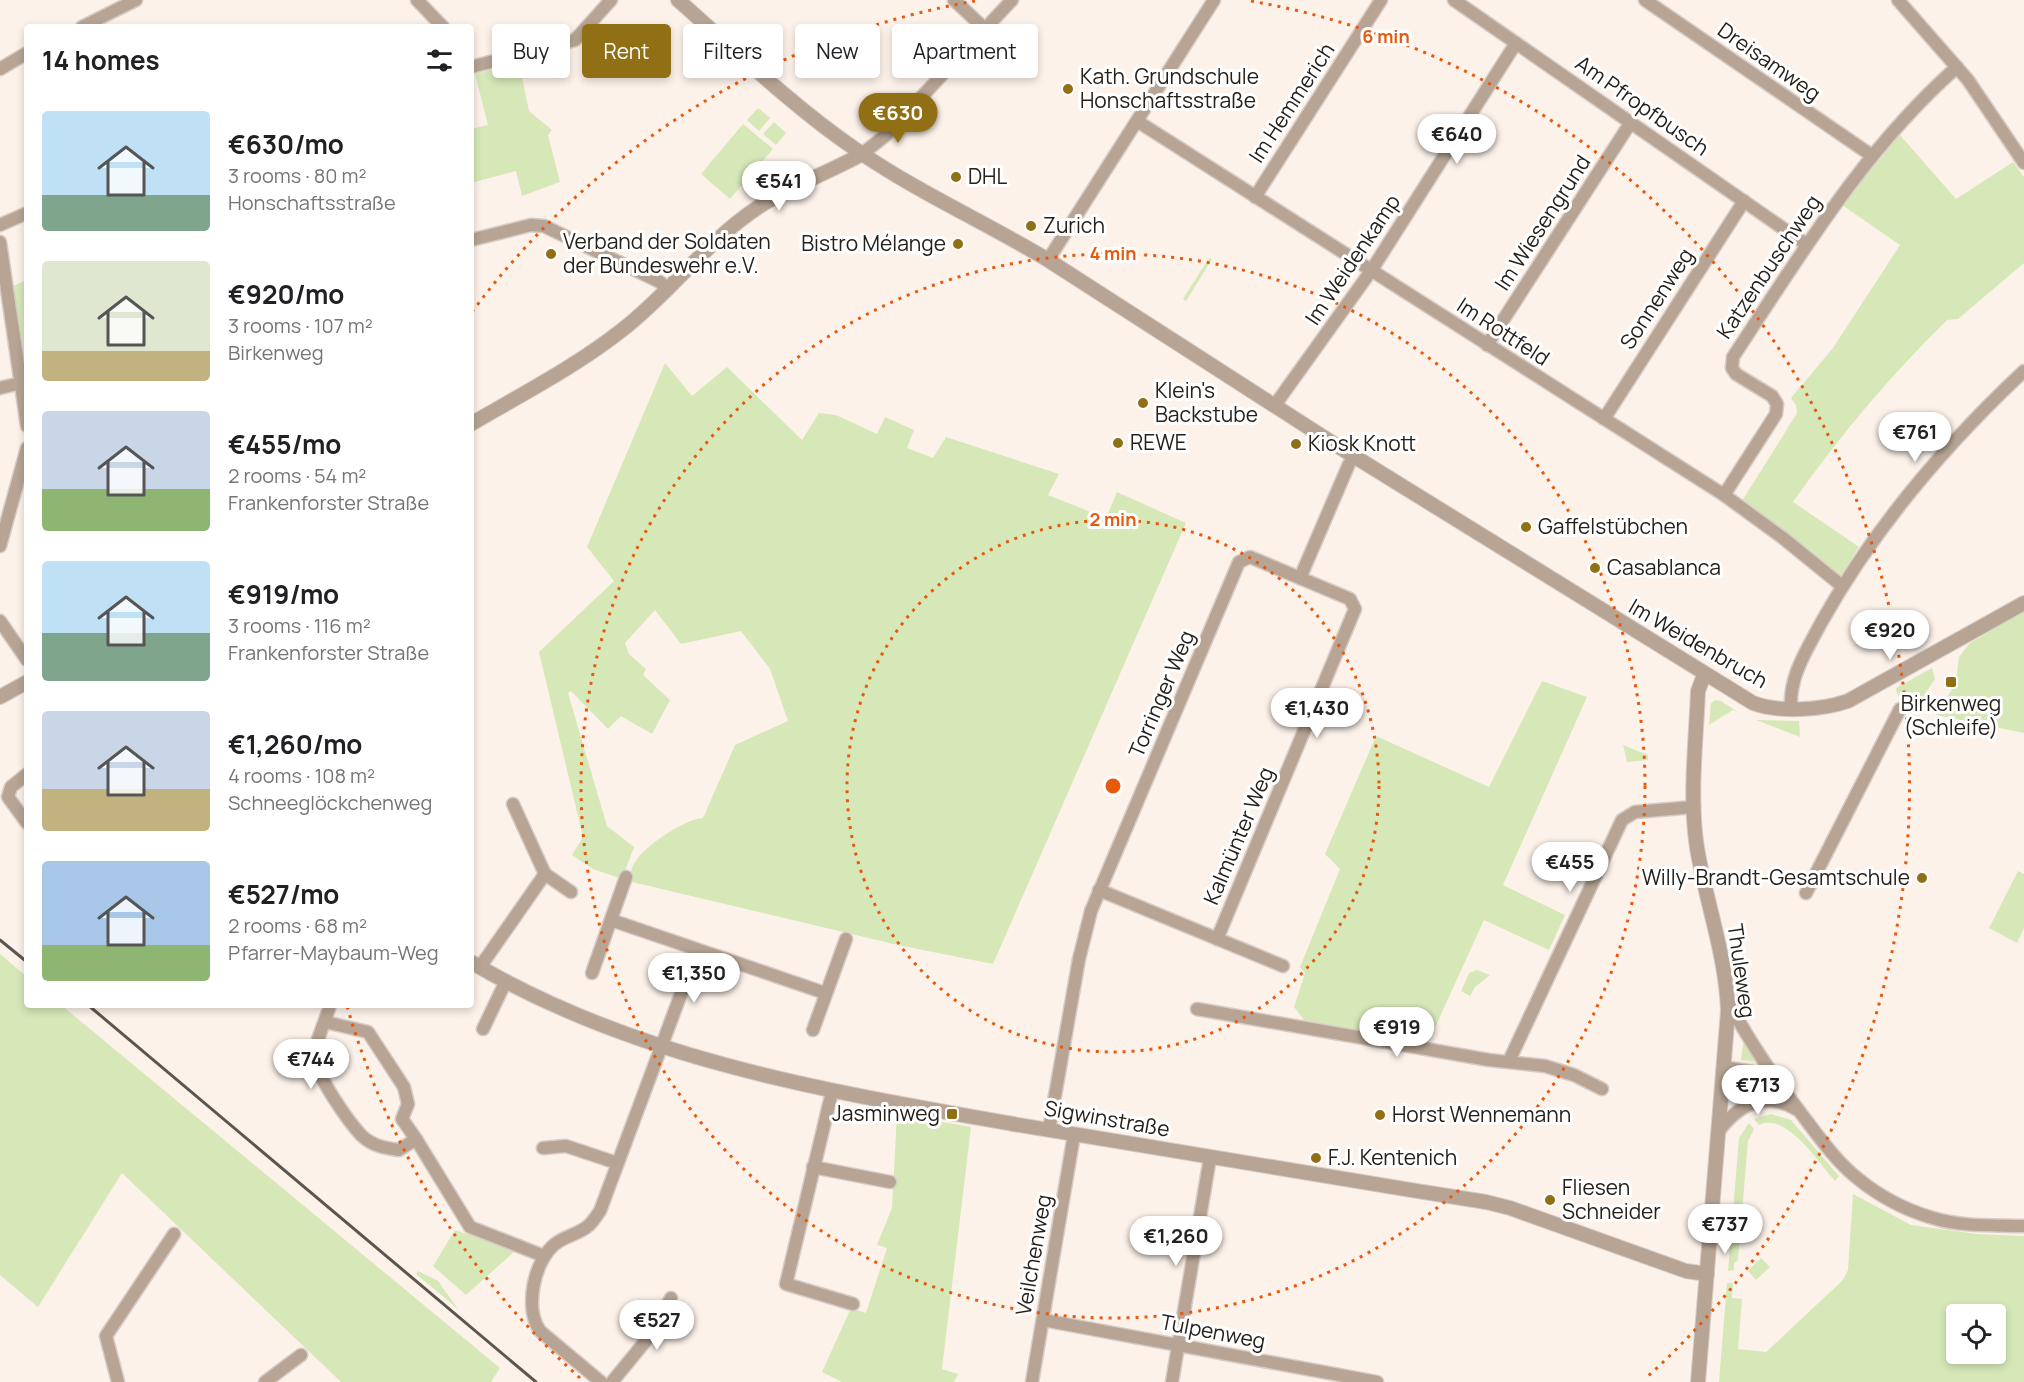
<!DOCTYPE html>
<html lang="en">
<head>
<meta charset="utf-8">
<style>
  :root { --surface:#fff; --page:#f2f2f2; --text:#202124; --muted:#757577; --accent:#916f15 }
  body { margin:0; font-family:Manrope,sans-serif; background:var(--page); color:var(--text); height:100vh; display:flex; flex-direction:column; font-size:22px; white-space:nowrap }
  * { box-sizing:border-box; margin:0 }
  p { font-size:20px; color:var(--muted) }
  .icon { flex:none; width:33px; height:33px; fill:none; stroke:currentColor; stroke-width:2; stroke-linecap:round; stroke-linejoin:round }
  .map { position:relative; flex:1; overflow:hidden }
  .panel { position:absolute; left:24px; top:24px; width:450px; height:984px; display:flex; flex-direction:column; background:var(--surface); border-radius:6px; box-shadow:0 3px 9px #0003 }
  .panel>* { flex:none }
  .guide { position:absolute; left:492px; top:24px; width:570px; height:54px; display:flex; gap:12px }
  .fabs { position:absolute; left:1946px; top:1304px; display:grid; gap:12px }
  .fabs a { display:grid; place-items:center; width:60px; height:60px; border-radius:6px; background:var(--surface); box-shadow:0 3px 9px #0003; font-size:30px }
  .price { position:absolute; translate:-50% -51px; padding:0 14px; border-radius:21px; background:#fff; color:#222; font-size:20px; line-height:39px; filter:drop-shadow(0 2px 3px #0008) }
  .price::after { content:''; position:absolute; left:50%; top:36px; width:18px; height:14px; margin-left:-9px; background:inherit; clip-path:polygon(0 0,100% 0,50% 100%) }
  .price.selected { background:var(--accent); color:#fff }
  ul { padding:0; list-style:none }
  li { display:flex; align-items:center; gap:18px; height:150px; padding:0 18px }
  li span { display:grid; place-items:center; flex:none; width:168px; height:120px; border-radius:6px; color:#555 }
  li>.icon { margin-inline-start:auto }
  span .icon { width:72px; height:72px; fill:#fffc; stroke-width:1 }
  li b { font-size:26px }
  h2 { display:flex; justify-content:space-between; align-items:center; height:72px; padding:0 18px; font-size:26px }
  .chip { padding:0 21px; border-radius:6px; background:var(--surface); box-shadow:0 3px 9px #0003; font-size:21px; line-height:54px }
  .chip.selected { background:var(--accent); color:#fff }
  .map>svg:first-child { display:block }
  .green { fill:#d6e8b8; fill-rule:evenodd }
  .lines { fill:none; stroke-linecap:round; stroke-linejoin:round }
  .minor-casing { stroke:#d6ccc5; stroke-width:15 }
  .tertiary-casing { stroke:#d6ccc5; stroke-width:16 }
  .minor { stroke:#b7a494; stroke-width:12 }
  .tertiary { stroke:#b7a494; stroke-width:14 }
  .rail { stroke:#5d5650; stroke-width:3 }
  .ring { fill:none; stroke:#e8590c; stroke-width:3; stroke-dasharray:3 6 }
  .poi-dot { fill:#916f15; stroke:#fff; stroke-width:2 }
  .labels { text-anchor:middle; stroke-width:6; stroke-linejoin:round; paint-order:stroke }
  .street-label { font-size:21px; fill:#26201b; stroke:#fff }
  .poi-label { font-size:21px; fill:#26201b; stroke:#fff; text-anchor:start }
  .centre { fill:#e8590c; stroke:#fff; stroke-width:3 }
  .ring-label { font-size:18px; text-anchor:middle; font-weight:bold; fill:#e8590c; stroke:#fff; stroke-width:6; stroke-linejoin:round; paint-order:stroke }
</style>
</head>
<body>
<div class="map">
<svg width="2024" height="1382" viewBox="0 0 2024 1382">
  <rect width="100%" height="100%" fill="#fdf2ea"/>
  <!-- green -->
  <g class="green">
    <path d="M519,63l10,48 23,19 -4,5 12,47 -38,14 -6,-25 -45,12v-54l17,-4 -13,-51z"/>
    <path d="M758,108l12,10 -11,13 -12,-11z"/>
    <path d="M774,122l12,11 -10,12 -13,-11z"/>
    <path d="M743,124l30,25 -43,50 -29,-25z"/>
    <path d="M1900,135l56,64 57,-37 11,15v86l-66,56 -11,1c-57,56 -107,115 -154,182l66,45 -20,31 -97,-77 55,-88 -1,-8 -5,-7 42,-50 67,-103 -58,-40z"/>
    <path d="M1209,258l3,1 -26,42 -3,-2z"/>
    <path d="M27,280v92l-14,-86z"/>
    <path d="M665,363l27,33 35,-29 75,73 17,-27 17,2 41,19 8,-17 29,13 -7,18 26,10 13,-21 113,37 -11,21 58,23 11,-26 69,31 -193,441 -95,-19 -270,-64c2,-7 4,-16 9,-22 11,-15 48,-40 66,-41l32,-73 53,-24 -18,-52 -29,-38 -60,13 -26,-34 -30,33 4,11 17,15 -3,6 27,25 -18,34 -31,-18 -13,13 -37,-38 -3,2 39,133 27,21 -12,32 -29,-10 -21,-14 11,-18 -44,-185 75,-71 -27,-34z"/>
    <path d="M2024,611v122l-88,-18 20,-32 3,-26 11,-14z"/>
    <path d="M1932,668l3,11 -14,21 -11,5c-9,-4 -13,-8 -14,-17z"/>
    <path d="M1542,681l45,16 -84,188 62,30 -16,35 -65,-30 -56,123 -124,-23 -10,-13 11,-34 -5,-6 40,-98 -15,-15 51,-118 113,51z"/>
    <path d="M1715,700l6,1 17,11 -5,-2 -24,15 2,-22z"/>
    <path d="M1756,720l43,1 1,16z"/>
    <path d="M1623,745l25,10v5l-21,2z"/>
    <path d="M2018,871l6,3v54l-7,15 -28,-15z"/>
    <path d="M0,954l27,23v28h34l439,363 -9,14h-150l-219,-209 -84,134 -38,-32z"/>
    <path d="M1477,970l13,5 -15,12 -5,9 -9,-5 8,-18z"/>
    <path d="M1746,1042l14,20 -19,-2 2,-16z"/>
    <path d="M1739,1079l24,5 18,14 -22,-3 -18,7 -3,-6z"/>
    <path d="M897,1114l74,13 -29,242 16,5 -4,8h-112l-20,-10 29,-64 15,5 21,-65 -10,-3 15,-37z"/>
    <path d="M1771,1114l20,6 48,56 -4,5c-17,-19 -48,-69 -76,-56l-5,-6z"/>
    <path d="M1749,1123l5,6 -6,12 -10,119 -4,3v7l-6,1 11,-133z"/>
    <path d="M1853,1194l58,31 66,9 47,2v146h-305l8,-99h6l-1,15 10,1 -4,50 28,3 76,-71 6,-11zM1956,1314h39v39h-39z"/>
    <path d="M455,1230l60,21 -49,44 -33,-29z"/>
    <path d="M1761,1258l9,9 -14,13 -8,-9z"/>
    <path d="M418,1271l20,10 20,28 -42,-35z"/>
  </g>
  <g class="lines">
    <defs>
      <g id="minor">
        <path d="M417,0l26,27"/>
        <path d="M954,0l31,29"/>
        <path d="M1454,0l353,245"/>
        <path d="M1645,0l226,155"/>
        <path d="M1898,0l70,80 56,83"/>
        <path d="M82,27l54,-27"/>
        <path d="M471,67l104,-27 36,-40"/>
        <path d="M0,69l27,-16"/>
        <path d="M1137,121l587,374 59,43 59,48"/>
        <path d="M862,154l24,-19 126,-135"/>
        <path d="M1255,197l126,-197"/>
        <path d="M0,225l27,-12"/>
        <path d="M471,240l60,-15 13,1 116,56 7,8"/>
        <path d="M0,242l27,184"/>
        <path d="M1048,260l166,-260"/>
        <path d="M1487,345l144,-223"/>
        <path d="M0,388l21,-5"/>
        <path d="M1275,405l96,-134 145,-228"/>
        <path d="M1604,419l140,-218"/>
        <path d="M1724,495l52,-81 1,-10 -5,-8 -36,-22 -4,-6 1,-11c68,-103 131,-208 224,-290"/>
        <path d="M0,546l27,-98"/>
        <path d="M1300,578l49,-114"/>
        <path d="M0,621l27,39"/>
        <path d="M1791,708c-2,-32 16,-58 30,-85 53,-95 124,-178 203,-252"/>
        <path d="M27,774l-16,13 -3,10 19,26"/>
        <path d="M545,874l26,18"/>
        <path d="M1099,890l184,76"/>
        <path d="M1806,893l94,-184"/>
        <path d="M611,920l214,73"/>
        <path d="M480,967l65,-93 -32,-70"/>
        <path d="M592,973l34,-96"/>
        <path d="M1728,1001c21,41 47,78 75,115 16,21 33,45 54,62 22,18 48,32 76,40 29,9 61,7 91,8"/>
        <path d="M330,1005c-4,16 -16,37 -15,54 3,19 33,62 46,76 11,11 24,13 38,15l17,-11 54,88 74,29"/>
        <path d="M1197,1009l292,51 56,6 29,9 28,14"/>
        <path d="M325,1022l43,10 36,55 4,17 -6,15 14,20"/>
        <path d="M483,1029l23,-48"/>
        <path d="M813,1030l33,-91"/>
        <path d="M1509,1061l113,-241 13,-8 59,-5"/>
        <path d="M1724,1067l38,7 13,8"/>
        <path d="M832,1092l-46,192 67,20"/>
        <path d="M1049,1130l30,-171 12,-48 148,-349 11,-5 100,42 5,10 -138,330"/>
        <path d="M1718,1132c20,-27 46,-42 78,-23"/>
        <path d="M543,1148l23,-2 51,17"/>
        <path d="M813,1167l77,15"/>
        <path d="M1043,1320l334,62"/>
        <path d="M118,1382l-12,-46 68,-102"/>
        <path d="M265,1382l36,-27"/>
        <path d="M601,1382l-61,-51c-16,-23 -6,-70 15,-87 10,-8 24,-10 33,-18 5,-4 9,-11 12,-15l97,-260"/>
        <path d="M612,1382l36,-44 23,-40"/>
        <path d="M1032,1382l42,-247"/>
        <path d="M1172,1382l38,-224"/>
      </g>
      <g id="tertiary">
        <path d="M678,0c58,51 114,106 177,149 62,43 130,73 193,111l283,182 422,261c27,10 69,7 95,-2l176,-98"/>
        <path d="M471,424c51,-30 104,-57 151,-94 48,-37 84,-88 135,-122 33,-22 71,-35 105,-54"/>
        <path d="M0,697l27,-15"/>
        <path d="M471,962c165,98 356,129 542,162 157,27 315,53 473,78l24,6 176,63 21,3"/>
        <path d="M1698,1382l30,-371c-2,-56 -22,-109 -31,-163 -8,-51 -1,-105 1,-157l6,-16"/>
      </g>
    </defs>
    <!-- minor casing -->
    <use href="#minor" class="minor-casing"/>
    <!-- tertiary casing -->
    <use href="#tertiary" class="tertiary-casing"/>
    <!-- minor -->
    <use href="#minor" class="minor"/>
    <!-- tertiary -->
    <use href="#tertiary" class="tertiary"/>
    <!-- rail -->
    <g class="rail">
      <path d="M0,940l27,22"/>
      <path d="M88,1005l448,377"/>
    </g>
  </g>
  <!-- distance rings -->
  <g class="ring">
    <circle cx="1113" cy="786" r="266"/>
    <circle cx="1113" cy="786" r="532"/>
    <path d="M580 1378A797 797 0 0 1 347 1006M472 312A797 797 0 0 1 975 1M1251 1A797 797 0 0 1 1646 1378"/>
  </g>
  <!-- markers -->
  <g class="poi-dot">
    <circle cx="1068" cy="89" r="6"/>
    <circle cx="956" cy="177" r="6"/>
    <circle cx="1031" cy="226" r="6"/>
    <circle cx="958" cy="244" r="6"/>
    <circle cx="551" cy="254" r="6"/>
    <circle cx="1143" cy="403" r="6"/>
    <circle cx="1118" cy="443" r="6"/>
    <circle cx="1296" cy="444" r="6"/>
    <circle cx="1526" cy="527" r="6"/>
    <circle cx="1595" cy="568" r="6"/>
    <rect x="1945" y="676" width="12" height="12" rx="3"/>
    <circle cx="1922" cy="878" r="6"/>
    <rect x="946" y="1108" width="12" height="12" rx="3"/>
    <circle cx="1380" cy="1115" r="6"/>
    <circle cx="1316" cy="1158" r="6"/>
    <circle cx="1550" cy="1200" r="6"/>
  </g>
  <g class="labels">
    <!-- street labels -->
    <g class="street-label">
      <text transform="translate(1769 62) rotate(35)" y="7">Dreisamweg</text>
      <text transform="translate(1292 103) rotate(-57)" y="7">Im Hemmerich</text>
      <text transform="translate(1642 106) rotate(35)" y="7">Am Pfropfbusch</text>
      <text transform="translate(1543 223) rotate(-57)" y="7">Im Wiesengrund</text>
      <text transform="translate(1353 260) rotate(-56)" y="7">Im Weidenkamp</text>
      <text transform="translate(1769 267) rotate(-56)" y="7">Katzenbuschweg</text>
      <text transform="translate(1657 299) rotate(-57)" y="7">Sonnenweg</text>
      <text transform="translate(1503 332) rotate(33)" y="7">Im Rottfeld</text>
      <text transform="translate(1698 644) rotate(30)" y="7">Im Weidenbruch</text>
      <text transform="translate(1162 694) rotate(-67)" y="7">Torringer Weg</text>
      <text transform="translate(1239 836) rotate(-67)" y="7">Kalmünter Weg</text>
      <text transform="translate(1741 971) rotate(82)" y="7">Thuleweg</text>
      <text transform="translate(1107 1119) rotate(10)" y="7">Sigwinstraße</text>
      <text transform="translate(1034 1255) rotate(-80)" y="7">Veilchenweg</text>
      <text transform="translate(1213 1332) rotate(11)" y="7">Tulpenweg</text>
    </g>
    <!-- poi labels -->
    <g class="poi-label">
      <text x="1080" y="84">Kath. Grundschule<tspan x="1080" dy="24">Honschaftsstraße</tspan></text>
      <text x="968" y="184">DHL</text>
      <text x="1043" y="233">Zurich</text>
      <text x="563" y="249">Verband der Soldaten<tspan x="563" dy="24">der Bundeswehr e.V.</tspan></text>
      <text x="946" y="251" text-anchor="end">Bistro Mélange</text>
      <text x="1155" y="398">Klein's<tspan x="1155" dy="24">Backstube</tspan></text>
      <text x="1130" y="450">REWE</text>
      <text x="1308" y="451">Kiosk Knott</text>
      <text x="1538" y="534">Gaffelstübchen</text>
      <text x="1607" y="575">Casablanca</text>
      <text x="1951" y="711" text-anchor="middle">Birkenweg<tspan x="1951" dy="24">(Schleife)</tspan></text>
      <text x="1910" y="885" text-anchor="end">Willy-Brandt-Gesamtschule</text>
      <text x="940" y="1121" text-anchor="end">Jasminweg</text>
      <text x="1392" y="1122">Horst Wennemann</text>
      <text x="1328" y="1165">F.J. Kentenich</text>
      <text x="1562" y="1195">Fliesen<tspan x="1562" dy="24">Schneider</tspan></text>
    </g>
  </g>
  <circle cx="1113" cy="786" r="9" class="centre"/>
  <g class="ring-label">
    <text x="1386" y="43">6 min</text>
    <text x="1113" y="260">4 min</text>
    <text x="1113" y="526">2 min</text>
  </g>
</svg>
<div class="fabs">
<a><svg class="icon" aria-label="locate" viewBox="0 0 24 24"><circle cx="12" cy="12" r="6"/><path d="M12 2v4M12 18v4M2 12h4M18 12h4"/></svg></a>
</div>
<b class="price selected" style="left:898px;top:144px">€630</b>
<b class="price" style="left:1457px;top:165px">€640</b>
<b class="price" style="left:779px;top:212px">€541</b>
<b class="price" style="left:1915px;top:463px">€761</b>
<b class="price" style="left:1890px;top:661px">€920</b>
<b class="price" style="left:1317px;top:739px">€1,430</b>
<b class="price" style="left:1570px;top:893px">€455</b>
<b class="price" style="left:694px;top:1004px">€1,350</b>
<b class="price" style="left:1397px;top:1058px">€919</b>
<b class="price" style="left:311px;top:1090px">€744</b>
<b class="price" style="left:1758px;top:1116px">€713</b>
<b class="price" style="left:1725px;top:1255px">€737</b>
<b class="price" style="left:1176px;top:1267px">€1,260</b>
<b class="price" style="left:657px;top:1351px">€527</b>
<div class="guide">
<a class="chip">Buy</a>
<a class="chip selected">Rent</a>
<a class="chip">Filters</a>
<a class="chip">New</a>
<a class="chip">Apartment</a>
</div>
<section class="panel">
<h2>14 homes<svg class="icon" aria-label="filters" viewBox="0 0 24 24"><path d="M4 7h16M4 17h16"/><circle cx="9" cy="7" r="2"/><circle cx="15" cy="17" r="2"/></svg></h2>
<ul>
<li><span style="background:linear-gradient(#bfe0f5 70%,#7fa58c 0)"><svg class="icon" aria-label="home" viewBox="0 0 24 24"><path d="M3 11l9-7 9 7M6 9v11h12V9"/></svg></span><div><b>€630/mo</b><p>3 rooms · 80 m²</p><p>Honschaftsstraße</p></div></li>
<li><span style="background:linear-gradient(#dfe7d0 75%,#c2b280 0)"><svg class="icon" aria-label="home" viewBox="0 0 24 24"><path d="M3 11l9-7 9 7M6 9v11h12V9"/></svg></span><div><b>€920/mo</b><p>3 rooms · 107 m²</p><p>Birkenweg</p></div></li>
<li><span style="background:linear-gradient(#c9d6e8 65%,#8fb573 0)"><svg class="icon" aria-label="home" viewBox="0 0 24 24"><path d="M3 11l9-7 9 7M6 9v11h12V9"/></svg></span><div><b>€455/mo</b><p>2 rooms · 54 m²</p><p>Frankenforster Straße</p></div></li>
<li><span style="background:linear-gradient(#bfe0f5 60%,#7fa58c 0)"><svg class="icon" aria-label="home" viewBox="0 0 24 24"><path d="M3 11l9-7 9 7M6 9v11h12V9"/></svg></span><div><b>€919/mo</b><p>3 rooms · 116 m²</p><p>Frankenforster Straße</p></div></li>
<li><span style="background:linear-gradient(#c9d6e8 65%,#c2b280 0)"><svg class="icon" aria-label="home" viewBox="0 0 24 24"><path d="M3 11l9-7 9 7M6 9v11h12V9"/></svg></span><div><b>€1,260/mo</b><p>4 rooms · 108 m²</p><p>Schneeglöckchenweg</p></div></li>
<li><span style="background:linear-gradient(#a9c7e8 70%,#8fb573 0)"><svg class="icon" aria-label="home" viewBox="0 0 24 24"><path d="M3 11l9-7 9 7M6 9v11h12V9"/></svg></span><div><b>€527/mo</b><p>2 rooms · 68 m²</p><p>Pfarrer-Maybaum-Weg</p></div></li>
</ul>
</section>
</div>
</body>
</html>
